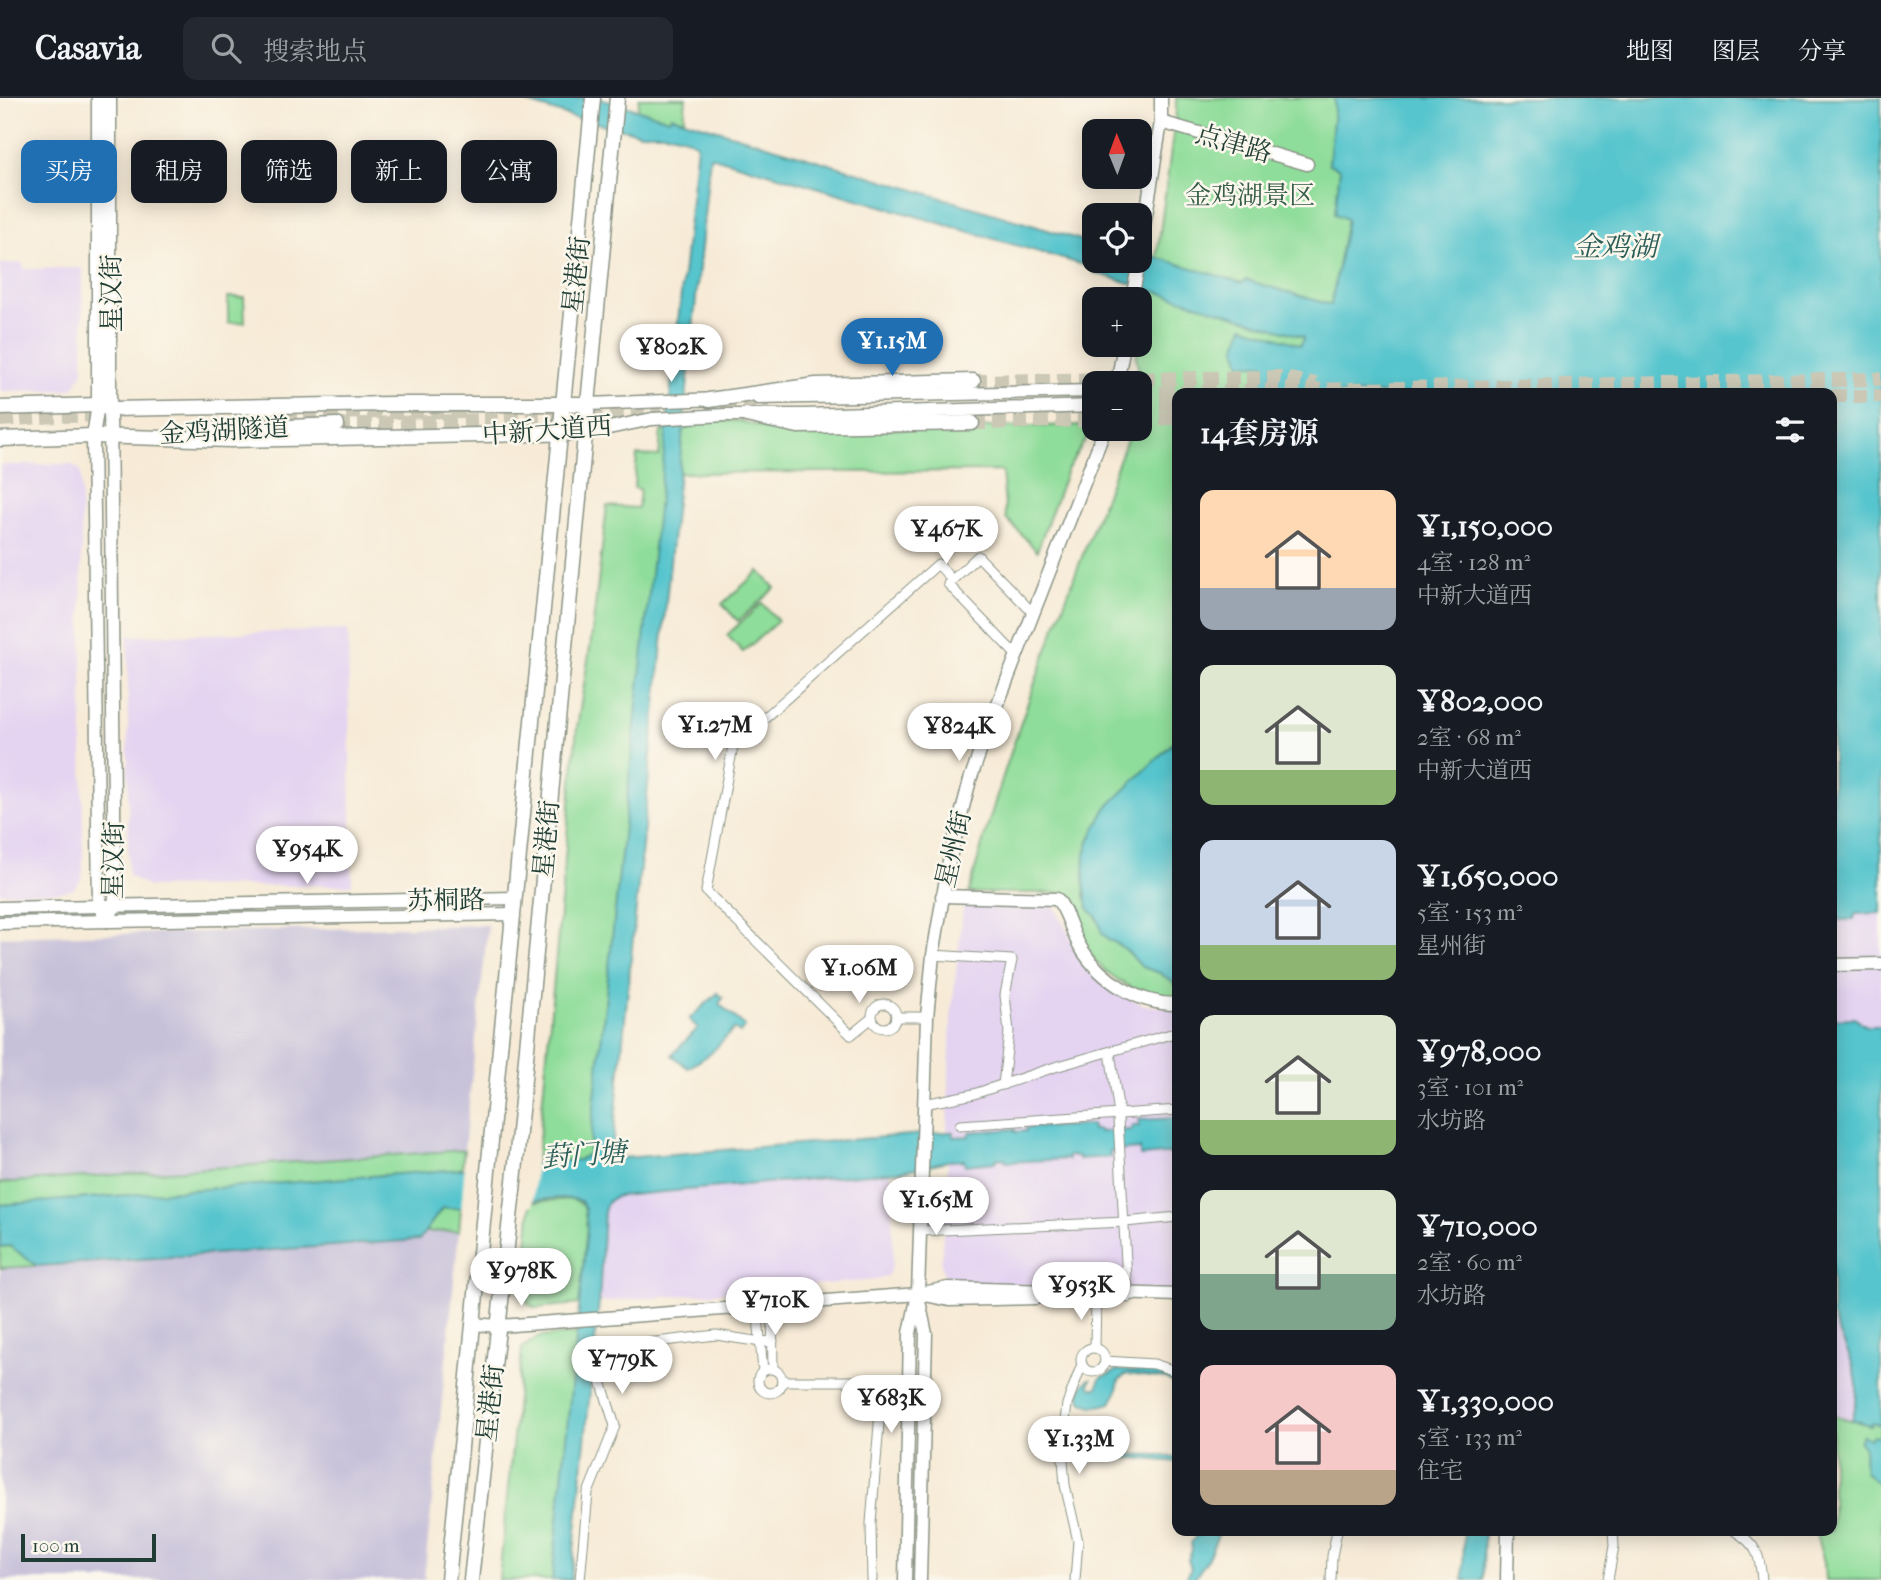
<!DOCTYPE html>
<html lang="zh">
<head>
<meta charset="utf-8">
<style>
  :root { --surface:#171b24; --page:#242831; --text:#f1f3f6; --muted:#9ea1a6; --line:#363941; --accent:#1f6fb2 }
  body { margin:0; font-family:"IM FELL French Canon","Noto Serif SC",serif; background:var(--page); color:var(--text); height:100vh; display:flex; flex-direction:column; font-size:26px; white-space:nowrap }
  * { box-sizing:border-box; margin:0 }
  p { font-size:23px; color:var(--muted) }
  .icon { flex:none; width:38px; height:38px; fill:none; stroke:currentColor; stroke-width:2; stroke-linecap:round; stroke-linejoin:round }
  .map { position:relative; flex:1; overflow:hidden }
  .panel { position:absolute; left:1172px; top:290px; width:665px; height:1148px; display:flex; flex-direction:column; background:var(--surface); border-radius:14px; box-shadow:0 4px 18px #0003 }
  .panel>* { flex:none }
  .hud { position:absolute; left:21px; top:42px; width:665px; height:63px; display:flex; gap:14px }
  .needle { width:46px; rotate:359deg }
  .controls { position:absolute; left:1082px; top:21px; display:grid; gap:14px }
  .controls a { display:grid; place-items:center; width:70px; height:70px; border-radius:14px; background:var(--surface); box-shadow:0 4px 18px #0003; font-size:35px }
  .scale { position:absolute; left:21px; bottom:18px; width:135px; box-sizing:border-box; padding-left:7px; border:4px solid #1f3d34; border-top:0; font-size:19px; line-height:24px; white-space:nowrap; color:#1f3d34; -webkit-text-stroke:5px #fbf7ec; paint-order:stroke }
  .price { position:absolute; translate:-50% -60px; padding:0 16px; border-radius:24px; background:#fff; color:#222; font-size:23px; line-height:46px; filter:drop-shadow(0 2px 4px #0008) }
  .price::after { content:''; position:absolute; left:50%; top:42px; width:21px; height:16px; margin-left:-10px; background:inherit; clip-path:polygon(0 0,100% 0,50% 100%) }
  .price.active { background:var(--accent); color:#fff }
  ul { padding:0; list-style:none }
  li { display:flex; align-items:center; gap:21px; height:175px; padding:0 28px }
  li span { display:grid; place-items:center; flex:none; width:196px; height:140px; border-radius:14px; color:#555 }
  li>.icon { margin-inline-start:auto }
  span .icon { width:84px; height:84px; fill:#fffc; stroke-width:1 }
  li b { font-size:30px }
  h2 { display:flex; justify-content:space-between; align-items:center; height:84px; padding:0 28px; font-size:30px }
  .chip { padding:0 24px; border-radius:14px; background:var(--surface); box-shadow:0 4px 18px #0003; font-size:24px; line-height:63px }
  .chip.active { background:var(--accent); color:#fff }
  header { display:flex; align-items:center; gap:42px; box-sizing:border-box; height:98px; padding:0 35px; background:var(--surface); border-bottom:2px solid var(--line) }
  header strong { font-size:33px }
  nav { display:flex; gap:38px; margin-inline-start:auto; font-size:24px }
  .search { width:490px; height:63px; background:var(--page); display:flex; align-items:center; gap:18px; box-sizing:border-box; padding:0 24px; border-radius:14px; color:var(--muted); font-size:26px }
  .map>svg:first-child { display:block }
  .built { fill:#e4d3f1 }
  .industrial { fill:#c6c0d9 }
  .green { fill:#8fdd9a; stroke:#578d67; stroke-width:2 }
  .water { fill:#57c5cd; stroke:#3b8180; stroke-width:2 }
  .pier { fill:#f7ebd7 }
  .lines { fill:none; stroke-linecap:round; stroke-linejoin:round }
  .primary-tunnel { stroke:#ccc8b6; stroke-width:14; stroke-dasharray:14 7; stroke-linecap:butt }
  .street-casing { stroke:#8b9486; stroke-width:11 }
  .secondary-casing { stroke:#8b9486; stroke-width:15 }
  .primary-casing { stroke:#8b9486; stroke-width:17 }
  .street { stroke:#fff; stroke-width:9 }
  .secondary { stroke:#fff; stroke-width:12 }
  .primary { stroke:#fff; stroke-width:14 }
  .labels { text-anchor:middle; stroke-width:5; stroke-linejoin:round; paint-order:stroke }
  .street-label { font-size:26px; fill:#1f3d34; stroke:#fbf7ec }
  .park-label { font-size:26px; fill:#355d48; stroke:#fbf7ec }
  .water-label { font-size:28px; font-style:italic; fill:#2d5f5a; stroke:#fbf7ec }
</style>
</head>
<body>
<header>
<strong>Casavia</strong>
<div class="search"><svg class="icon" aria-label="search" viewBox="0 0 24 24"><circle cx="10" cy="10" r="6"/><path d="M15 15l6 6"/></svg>搜索地点</div>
<nav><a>地图</a><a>图层</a><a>分享</a></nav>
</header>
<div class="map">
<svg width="1881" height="1482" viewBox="0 0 1881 1482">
  <rect width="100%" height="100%" fill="#fbf7ec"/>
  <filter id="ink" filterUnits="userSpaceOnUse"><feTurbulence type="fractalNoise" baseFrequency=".0143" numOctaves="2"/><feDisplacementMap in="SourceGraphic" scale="14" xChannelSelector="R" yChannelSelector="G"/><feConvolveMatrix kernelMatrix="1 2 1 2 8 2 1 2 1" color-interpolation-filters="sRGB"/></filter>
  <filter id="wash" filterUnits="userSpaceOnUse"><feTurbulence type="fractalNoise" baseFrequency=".00686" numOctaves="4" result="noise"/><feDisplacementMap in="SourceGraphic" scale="28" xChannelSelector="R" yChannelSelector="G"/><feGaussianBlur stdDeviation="1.57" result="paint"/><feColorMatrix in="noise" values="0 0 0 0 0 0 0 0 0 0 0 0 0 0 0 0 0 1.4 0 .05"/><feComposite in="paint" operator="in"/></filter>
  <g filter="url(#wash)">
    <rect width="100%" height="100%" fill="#f7ebd7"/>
    <!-- built -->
    <g class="built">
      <path d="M23,165l1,6 59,-1v103l-8,16 -8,3 -67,1v-127z"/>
      <path d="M70,366l9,5 2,6 2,396 -2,9 -8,9 -13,3 -60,1v-428z"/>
      <path d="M348,532l4,255 -204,2 -20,-12v-239z"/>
      <path d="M964,803l87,4 5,4 23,46 25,28 20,13 20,9 34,4v109l-39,2v6l-7,4 -33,2 -7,-2 -1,-5 -64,3 -1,3 -11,1v-3l-46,3v4l-16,1 -6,-5 4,-115z"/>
      <path d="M1881,815v113h-14l-13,-8 -22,1v-99h22v-6z"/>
      <path d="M1141,1051v7l37,-3v138l-222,-8 -12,-7 -3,-13 7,-102 17,-1v4l30,-2v-3l11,-1v3l62,-3v-2h42v-5z"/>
      <path d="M891,1074l2,84 -1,10 -5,10 -11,4 -277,22 5,-90 1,-8 9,-7z"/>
      <path d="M1832,1218l18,37 8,27v15l-6,25 -20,-5z"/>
    </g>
    <!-- industrial -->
    <g class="industrial">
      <path d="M488,827l-24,225 -464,33v-246z"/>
      <path d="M459,1133l-35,349h-424v-312l418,-28 7,-8z"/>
    </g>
    <!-- green -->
    <g class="green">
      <path d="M639,0h47l-2,22 -13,-4 -2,3 -31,-9z"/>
      <path d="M1176,0h159l-6,66 11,5 -5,44 12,6 -16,86 -85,-25 -3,3 -10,31 71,23 -2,8 -37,18 -8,31h-79v344l-72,70 -17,32 -4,15 -1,28 1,14 23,42 16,9 18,19 18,6 18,13v12c-34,1 -69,-18 -89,-45 -12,-17 -18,-40 -24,-60h-96c41,-159 104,-311 162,-464h8v-23l4,-11 -7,-39 21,-101 19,-143z"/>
      <path d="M228,199h16l1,25 -17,1z"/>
      <path d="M706,322l35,1 39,11 303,-7 6,9 -22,36 -30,81 -31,-33 -4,-47 -323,2 -13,116h-16l-61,565 -11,6 -41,2 40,-434 14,-87 16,-135 31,2 2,-19 -6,-1 3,-33 22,1 2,-25 22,-1z"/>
      <path d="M759,473l16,17 -37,33 -16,-17z"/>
      <path d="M762,505l16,18 -35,31 -16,-17z"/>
      <path d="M464,1052l-2,19 -462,36v-22z"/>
      <path d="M573,1101l11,6 3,23 -8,76 -44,4 -7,-4 -5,-13 8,-89z"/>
      <path d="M442,1110h19l-2,23 -34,1z"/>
      <path d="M10,1148l27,20 -37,2v-21z"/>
      <path d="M577,1236l-25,246h-53l23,-232 16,-11z"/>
      <path d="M1832,1317l38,10 2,-3 9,3 -1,12 -16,11 1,24 16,13v95h-56l-1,-18 -9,-31h17z"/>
    </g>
    <!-- water -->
    <g class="water">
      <path d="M513,0h85l71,21 2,-3 423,128v17h45v-9l103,31 4,-3 85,25 16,-86 -12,-5 5,-45 -11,-5 6,-66h546v815l-26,1 -1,6h-22v-526h-575l8,-30h-24l-5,-15 7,-23 58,19 3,-8 -211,-65 1,-4 -384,-112 -98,995 11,7 324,-26h6v5l16,-1v-4l46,-3v3l11,-1v-3l66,-3v5h7v2l32,-2 1,-4h7v-6l39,-2v35l-38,3v-7l-30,2v6l-32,2v-3h-10v3l-62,3 -1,-4 -9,1 -1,3 -30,3 -1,-5 -16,1 -45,10 -285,25c-9,3 -12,7 -14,16l-5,90 -28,278h-19l35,-352 -2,-19 -4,-8c-21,-8 -71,4 -95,6 -14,1 -29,1 -44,1l-23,32 -382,26 -27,-20 -10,1v-42l578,-45 11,-6 108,-1010 -11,-6 -20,-5h-26l-65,-15z"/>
      <path d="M1178,640v248l-18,-13 -18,-6 -18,-19 -16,-9 -6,-6 -5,-16 -9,-9 -4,-25 1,-28 4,-14 17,-33z"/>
      <path d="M718,895l5,5 -4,6 26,22 -5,7 -6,-4 -24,25 -22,14 -16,-13 26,-27 -9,-9z"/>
      <path d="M1854,920l13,8h14v399l-9,-3 -1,3 -19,-5c14,-48 -4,-62 -20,-104v-297z"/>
      <path d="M1117,1272l41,3 10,3 10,5v4l-11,-6 -40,-5 -8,6 -3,14 -5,9c-12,4 -21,6 -31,-4 -1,-8 4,-18 11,-20l-2,6 2,3h6l3,-10z"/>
      <path d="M1881,1335v52l-16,-13 -1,-24 -5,-6 3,-7 7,4 4,-4 7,2z"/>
      <path d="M1087,1356l75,1 16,3v4l-46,-4 -49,1 -3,-3z"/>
      <path d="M1206,1433h14l-14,31 -13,18h-7l5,-12 -3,-8 4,-10 -1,-7 4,-6z"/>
      <path d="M1464,1433h20l-1,49h-20z"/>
    </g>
    <!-- pier -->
    <path class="pier" d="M536,1060l-3,47 -72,6 4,-46z"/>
  </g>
  <g filter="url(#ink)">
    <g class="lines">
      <!-- primary-tunnel -->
      <g class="primary-tunnel">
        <path d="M973,283l306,-4 37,7"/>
        <path d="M1139,295l742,-14"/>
        <path d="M1832,298h49"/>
        <path d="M721,306l49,-2"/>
        <path d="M1139,306h39"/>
        <path d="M241,316l229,-3"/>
        <path d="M1139,321l39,-1"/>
        <path d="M0,322l55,-4 68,-1"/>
        <path d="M972,325l122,-3"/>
        <path d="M337,327l324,-11"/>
      </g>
      <defs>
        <g id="street">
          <path d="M1017,558l-69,-72 30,-28 55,57"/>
          <path d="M933,857l79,5 -7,35 4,37 -6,53"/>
          <circle cx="884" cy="918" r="12"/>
          <path d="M896,919h31"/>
          <path d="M872,920l-21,17 -145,-144 27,-145 205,-182 14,16"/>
          <path d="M1110,954l9,62"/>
          <path d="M924,1006l50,-10 81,-27 123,-35"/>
          <path d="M1118,1021l10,179"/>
          <path d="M960,1027l218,-15"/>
          <path d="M920,1133l205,-9 53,-5"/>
          <path d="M772,1206l1,65"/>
          <path d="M757,1208l6,65"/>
          <path d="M1095,1250l1,-51"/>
          <circle cx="1093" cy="1262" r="12"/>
          <path d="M1105,1263l49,3 24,8"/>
          <circle cx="770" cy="1283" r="12"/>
          <path d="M782,1283h75c16,5 22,15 23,31l-9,111 1,57"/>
          <path d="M1735,1433c22,14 25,24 27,49"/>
          <path d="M580,1482l8,-87 27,-67 -14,-45v-14l6,-13 14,-8 95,-11 45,7 12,-1"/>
          <path d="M1075,1482l3,-39 -13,-56 -3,-38 5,-43 15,-40"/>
          <path d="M1331,1482l1,-24 5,-25"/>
          <path d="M1608,1482l6,-34 -1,-15"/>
        </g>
        <g id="secondary">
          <path d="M98,0v307l-5,31 6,470 8,15"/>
          <path d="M1161,24l146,42"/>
          <path d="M1139,160l22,-136v-24"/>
          <path d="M1132,201l7,-38"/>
          <path d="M1117,285l7,-38"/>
          <path d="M758,300l336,-7"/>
          <path d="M588,306l131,-5"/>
          <path d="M585,335l67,-14 73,-4h80l289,-9"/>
          <path d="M942,798l115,3c12,14 14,34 24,49 20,33 59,57 97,56"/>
          <path d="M0,810l515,-10"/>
          <path d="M107,823l8,-15 -5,-497v-311"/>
          <path d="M0,825l513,-9"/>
          <path d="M1832,867l49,-1"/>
          <path d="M925,1197l24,5 87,-2"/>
          <path d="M919,1203l7,33 -6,246"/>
          <path d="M473,1226l26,2 419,-32 30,-6 230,7"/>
          <path d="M905,1482l5,-247 8,-39 9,-277 6,-62 16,-94 21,-81 18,-51 117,-300"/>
          <path d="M1507,1482l1,-49"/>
        </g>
        <g id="primary">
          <path d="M709,302l107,-15 157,-4"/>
          <path d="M0,310l98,-3 12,4 282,-5h196"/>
          <path d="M746,317l52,11 174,-3"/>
          <path d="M196,333l141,-6"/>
          <path d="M0,341l93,-3 138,4 354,-7"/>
          <path d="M448,1482l145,-1482"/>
          <path d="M471,1482l46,-427 100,-1055"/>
        </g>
      </defs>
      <!-- street casing -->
      <use href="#street" class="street-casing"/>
      <!-- secondary casing -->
      <use href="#secondary" class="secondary-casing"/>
      <!-- primary casing -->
      <use href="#primary" class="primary-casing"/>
      <!-- street -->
      <use href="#street" class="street"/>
      <!-- secondary -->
      <use href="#secondary" class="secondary"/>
      <!-- primary -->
      <use href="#primary" class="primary"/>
    </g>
  </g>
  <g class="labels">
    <!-- street labels -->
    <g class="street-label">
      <text transform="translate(1234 45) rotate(16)" y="9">点津路</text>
      <text transform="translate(576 177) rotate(-84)" y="9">星港街</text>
      <text transform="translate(111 195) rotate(-90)" y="9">星汉街</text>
      <text transform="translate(224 332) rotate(-3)" y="9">金鸡湖隧道</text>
      <text transform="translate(547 332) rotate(-4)" y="9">中新大道西</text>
      <text transform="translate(546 741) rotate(-85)" y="9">星港街</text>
      <text transform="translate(953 751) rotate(-77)" y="9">星州街</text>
      <text transform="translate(113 762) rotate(-89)" y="9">星汉街</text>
      <text transform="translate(446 802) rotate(-1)" y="9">苏桐路</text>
      <text transform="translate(490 1305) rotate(-84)" y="9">星港街</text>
    </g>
    <!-- park labels -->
    <g class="park-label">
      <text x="1250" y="106">金鸡湖景区</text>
    </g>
    <!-- water labels -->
    <g class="water-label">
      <text x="1615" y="158">金鸡湖</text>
      <text transform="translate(584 1056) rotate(-4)" y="10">葑门塘</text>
    </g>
  </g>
</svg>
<div class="controls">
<a><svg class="needle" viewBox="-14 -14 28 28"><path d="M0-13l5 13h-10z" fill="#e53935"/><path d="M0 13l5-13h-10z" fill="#9ea1a6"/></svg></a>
<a><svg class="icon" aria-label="locate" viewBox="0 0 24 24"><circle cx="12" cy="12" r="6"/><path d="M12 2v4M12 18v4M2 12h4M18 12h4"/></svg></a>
<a>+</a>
<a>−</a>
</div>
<div class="scale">100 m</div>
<b class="price active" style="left:892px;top:280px">¥1.15M</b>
<b class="price" style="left:671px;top:286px">¥802K</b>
<b class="price" style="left:946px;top:468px">¥467K</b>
<b class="price" style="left:715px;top:664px">¥1.27M</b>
<b class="price" style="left:959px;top:665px">¥824K</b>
<b class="price" style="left:307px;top:788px">¥954K</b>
<b class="price" style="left:859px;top:907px">¥1.06M</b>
<b class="price" style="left:936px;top:1139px">¥1.65M</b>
<b class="price" style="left:521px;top:1210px">¥978K</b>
<b class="price" style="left:1081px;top:1224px">¥953K</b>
<b class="price" style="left:775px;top:1239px">¥710K</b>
<b class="price" style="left:622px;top:1298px">¥779K</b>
<b class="price" style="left:891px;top:1337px">¥683K</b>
<b class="price" style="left:1079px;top:1378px">¥1.33M</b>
<div class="hud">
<a class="chip active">买房</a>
<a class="chip">租房</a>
<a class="chip">筛选</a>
<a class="chip">新上</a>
<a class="chip">公寓</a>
</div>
<section class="panel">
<h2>14套房源<svg class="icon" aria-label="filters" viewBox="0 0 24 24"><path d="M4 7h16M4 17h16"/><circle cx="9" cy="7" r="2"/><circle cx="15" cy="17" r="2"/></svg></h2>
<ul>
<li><span style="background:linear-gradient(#ffd9b3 70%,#9aa5b1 0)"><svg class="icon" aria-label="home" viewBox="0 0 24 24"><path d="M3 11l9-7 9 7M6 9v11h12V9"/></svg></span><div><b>¥1,150,000</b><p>4室 · 128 m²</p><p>中新大道西</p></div></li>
<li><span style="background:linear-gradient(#dfe7d0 75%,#8fb573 0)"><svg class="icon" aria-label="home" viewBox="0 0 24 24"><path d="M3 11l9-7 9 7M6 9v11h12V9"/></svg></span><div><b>¥802,000</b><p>2室 · 68 m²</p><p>中新大道西</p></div></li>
<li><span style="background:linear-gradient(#c9d6e8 75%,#8fb573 0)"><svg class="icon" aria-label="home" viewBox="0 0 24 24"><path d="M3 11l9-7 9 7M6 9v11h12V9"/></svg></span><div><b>¥1,650,000</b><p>5室 · 153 m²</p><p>星州街</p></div></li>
<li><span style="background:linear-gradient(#dfe7d0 75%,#8fb573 0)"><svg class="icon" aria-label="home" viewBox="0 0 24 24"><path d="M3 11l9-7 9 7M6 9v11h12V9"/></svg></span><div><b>¥978,000</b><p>3室 · 101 m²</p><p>水坊路</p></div></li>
<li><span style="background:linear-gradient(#dfe7d0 60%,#7fa58c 0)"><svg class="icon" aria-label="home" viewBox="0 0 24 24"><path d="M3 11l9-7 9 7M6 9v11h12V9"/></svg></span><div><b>¥710,000</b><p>2室 · 60 m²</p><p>水坊路</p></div></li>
<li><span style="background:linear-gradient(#f6c9c9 75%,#b9a48a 0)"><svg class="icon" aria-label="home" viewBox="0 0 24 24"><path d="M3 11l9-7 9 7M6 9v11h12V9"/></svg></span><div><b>¥1,330,000</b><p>5室 · 133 m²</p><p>住宅</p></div></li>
</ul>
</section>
</div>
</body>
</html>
